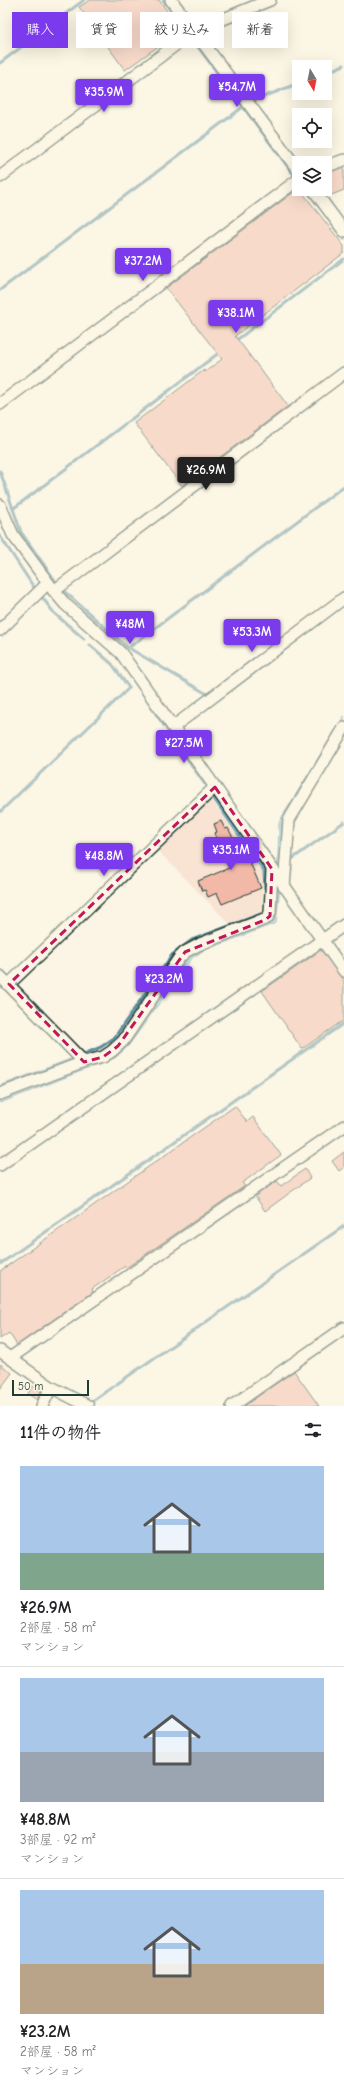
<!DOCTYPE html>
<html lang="ja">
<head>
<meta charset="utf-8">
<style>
  :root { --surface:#fff; --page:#f2f2f2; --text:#202124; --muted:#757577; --line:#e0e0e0; --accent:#7c3aed }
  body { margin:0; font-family:"Comic Neue","Klee One",sans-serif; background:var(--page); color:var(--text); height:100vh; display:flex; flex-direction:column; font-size:15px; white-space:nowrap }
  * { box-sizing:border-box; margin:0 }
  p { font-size:13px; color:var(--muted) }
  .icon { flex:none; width:22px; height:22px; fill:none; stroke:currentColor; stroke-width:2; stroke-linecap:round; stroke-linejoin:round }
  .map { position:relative; height:1406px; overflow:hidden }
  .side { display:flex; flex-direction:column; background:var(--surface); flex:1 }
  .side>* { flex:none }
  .guide { position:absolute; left:12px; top:12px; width:320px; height:36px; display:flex; gap:8px }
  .needle { width:26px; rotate:170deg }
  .fabs { position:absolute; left:292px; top:60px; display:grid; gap:8px }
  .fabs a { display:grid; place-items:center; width:40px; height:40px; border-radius:0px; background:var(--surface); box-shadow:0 4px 16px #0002; font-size:20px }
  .scale { position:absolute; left:12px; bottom:10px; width:77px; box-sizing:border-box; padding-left:4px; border:2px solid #1f3d34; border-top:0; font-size:11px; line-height:14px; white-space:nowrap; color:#1f3d34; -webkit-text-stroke:3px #fcf5e5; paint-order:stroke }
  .price { position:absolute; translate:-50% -34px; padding:0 9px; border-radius:4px; background:var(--accent); color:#fff; font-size:13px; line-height:26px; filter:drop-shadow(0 1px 2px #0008) }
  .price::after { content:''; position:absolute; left:50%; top:24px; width:12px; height:9px; margin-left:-6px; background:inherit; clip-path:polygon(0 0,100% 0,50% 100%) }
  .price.active { background:#222; color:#fff }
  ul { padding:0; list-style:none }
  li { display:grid; align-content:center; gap:8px; height:212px; padding:0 20px }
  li+li { border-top:1px solid var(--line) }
  li span { display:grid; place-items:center; height:124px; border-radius:0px; color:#555 }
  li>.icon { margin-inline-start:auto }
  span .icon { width:72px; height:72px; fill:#fffc; stroke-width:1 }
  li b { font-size:17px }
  h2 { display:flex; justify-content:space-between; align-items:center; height:48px; padding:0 20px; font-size:17px }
  .chip { padding:0 14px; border-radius:0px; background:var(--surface); box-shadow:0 4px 16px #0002; font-size:14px; line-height:36px }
  .chip.active { background:var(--accent); color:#fff }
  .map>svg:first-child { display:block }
  .built { fill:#f9e3d3 }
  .water { fill:#83c3e3; stroke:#5b8d9d }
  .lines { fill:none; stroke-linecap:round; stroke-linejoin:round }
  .stream { stroke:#5b8d9d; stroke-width:3 }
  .building { fill:#f2b9a9; stroke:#1f3d34 }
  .minor-casing { stroke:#1f3d34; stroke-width:14 }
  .minor { stroke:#fcf5e5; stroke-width:11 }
  .marked { fill:none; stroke:#c2185b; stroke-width:3; stroke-dasharray:8 5; stroke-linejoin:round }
</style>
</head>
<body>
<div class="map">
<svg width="344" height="1406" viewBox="0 0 344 1406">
  <rect width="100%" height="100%" fill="#fcf5e5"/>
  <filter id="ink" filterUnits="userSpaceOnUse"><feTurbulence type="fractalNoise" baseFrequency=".025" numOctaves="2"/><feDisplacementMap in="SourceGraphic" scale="8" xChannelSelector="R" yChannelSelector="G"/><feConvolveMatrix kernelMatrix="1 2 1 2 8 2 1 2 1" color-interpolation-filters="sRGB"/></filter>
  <g filter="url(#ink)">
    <!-- built -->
    <path class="built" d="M210,797l53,74 -1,42 -31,12 -76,-77z"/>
    <!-- water -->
    <g class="water">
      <path d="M150,705l55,79 -1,1 -55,-79z"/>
      <path d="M344,716v4l-62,103 -2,64 -4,36 -73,28 -11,7 -63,87 -14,13 -115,45v-3l8,-4 106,-40 13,-12 63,-88 6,-4 77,-30 3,-7 3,-92 3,-6z"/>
      <path d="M215,798l50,72v18l-1,1 -1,-18 -50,-72z"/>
    </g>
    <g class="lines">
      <!-- stream -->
      <g class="stream">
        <path d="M163,0l21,29"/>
        <path d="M192,39l102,136"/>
        <path d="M0,63l84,-63"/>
        <path d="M325,73l19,-8"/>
        <path d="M253,101l46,-18"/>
        <path d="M306,189l13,17"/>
        <path d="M339,233l5,6"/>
        <path d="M0,290l243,-183"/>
        <path d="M234,342l110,-83"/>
        <path d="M0,471l21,61 36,51"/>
        <path d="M14,508l206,-156"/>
        <path d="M0,536l35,53"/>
        <path d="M63,590l64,57 80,47"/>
        <path d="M42,597l12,16 30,26"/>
        <path d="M131,646l213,-160"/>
        <path d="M0,812l129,-124 -17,-24 -22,-19"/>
        <path d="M292,859l52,-37"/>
        <path d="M82,1055l19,-8 13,-9 58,-83 20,-15 69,-26"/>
        <path d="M0,1087l76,-29"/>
        <path d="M0,1264l344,-241"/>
        <path d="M91,1402l253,-176"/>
      </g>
    </g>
    <!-- building -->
    <g class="building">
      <path d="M90,0h69l22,30 -56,40 -46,-63z"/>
      <path d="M344,167v23l-15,6 -4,-10v-12z"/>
      <path d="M299,188l45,58v7l-109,83 53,70 -106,80 -48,-63 70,-53 1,2 17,-13 -56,-71z"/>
      <path d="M221,821l4,8 3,-1 8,15 2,-1 8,19 3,-1 12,28 -39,16 -5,-11 -9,4 -3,-7 -3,1 -4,-10 31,-13 -15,-35 3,-1 -3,-8z"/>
      <path d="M321,950l23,30v40l-42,29 -40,-58z"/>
      <path d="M235,1106l12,16 6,-5 28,38 -39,28 3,3 -119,82 -1,-2 -33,23 1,3 -76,53 -8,-12 -9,6v-68z"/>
      <path d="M344,1152v15l-5,4 -7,-10z"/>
      <path d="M305,1169l5,9 -45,33 -10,-15 22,-15 4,5z"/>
      <path d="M0,1364l12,9 -12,16z"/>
      <path d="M294,1371l25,35h-75z"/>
      <path d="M32,1386l9,5 -4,9 -9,-6z"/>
    </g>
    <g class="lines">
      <defs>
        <g id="minor">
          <path d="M171,0l128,171"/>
          <path d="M325,167l19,-7"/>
          <path d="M0,177l194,-146 76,-31"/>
          <path d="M313,189l31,42"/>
          <path d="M0,404l299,-225"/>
          <path d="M0,505l13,30 41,56 11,13 56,49 223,318"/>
          <path d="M54,591l290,-218"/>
          <path d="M0,630l48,-47"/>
          <path d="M173,727l171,-129"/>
          <path d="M284,887l5,-67 55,-92"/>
          <path d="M0,976l84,86"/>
          <path d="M9,984l206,-197"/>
          <path d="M0,1094l84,-32 19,-5 9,-6 11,-10 56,-83 6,-6 15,-8 67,-26 3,-5 2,-44"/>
          <path d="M0,1165l344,-240"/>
          <path d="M0,1351l51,36 37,19"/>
          <path d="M10,1358l334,-232"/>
          <path d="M42,1406l9,-19"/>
          <path d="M232,1406l112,-78"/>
        </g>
      </defs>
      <!-- minor casing -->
      <use href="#minor" class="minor-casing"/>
      <!-- minor -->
      <use href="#minor" class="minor"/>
    </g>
  </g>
  <!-- marked area -->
  <path d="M0 0H344V1406H0ZM215,787l57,82 -2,47 -5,4 -80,32 -67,94 -15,11 -19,5 -75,-78z" fill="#fcf5e5" fill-opacity=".55" fill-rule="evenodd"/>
  <path class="marked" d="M215,787l57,82 -2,47 -5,4 -80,32 -67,94 -15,11 -19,5 -75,-78z"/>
</svg>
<div class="fabs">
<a><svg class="needle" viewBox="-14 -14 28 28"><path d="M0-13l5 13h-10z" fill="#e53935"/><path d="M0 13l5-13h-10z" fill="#757577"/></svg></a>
<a><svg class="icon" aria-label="locate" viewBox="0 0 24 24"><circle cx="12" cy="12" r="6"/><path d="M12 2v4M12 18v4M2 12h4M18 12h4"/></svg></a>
<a><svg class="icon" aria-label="layers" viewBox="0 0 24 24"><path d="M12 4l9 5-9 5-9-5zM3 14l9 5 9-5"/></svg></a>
</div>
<div class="scale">50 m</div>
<b class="price" style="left:237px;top:108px">¥54.7M</b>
<b class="price" style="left:104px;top:113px">¥35.9M</b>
<b class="price" style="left:143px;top:282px">¥37.2M</b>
<b class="price" style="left:236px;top:334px">¥38.1M</b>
<b class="price active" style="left:206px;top:491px">¥26.9M</b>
<b class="price" style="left:130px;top:645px">¥48M</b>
<b class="price" style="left:252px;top:653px">¥53.3M</b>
<b class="price" style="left:184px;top:764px">¥27.5M</b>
<b class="price" style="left:231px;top:871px">¥35.1M</b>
<b class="price" style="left:104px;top:877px">¥48.8M</b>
<b class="price" style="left:164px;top:1000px">¥23.2M</b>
<div class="guide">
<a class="chip active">購入</a>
<a class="chip">賃貸</a>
<a class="chip">絞り込み</a>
<a class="chip">新着</a>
</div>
</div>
<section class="side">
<h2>11件の物件<svg class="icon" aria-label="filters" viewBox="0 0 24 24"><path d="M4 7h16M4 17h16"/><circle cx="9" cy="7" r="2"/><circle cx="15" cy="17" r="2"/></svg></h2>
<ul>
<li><span style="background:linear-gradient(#a9c7e8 70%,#7fa58c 0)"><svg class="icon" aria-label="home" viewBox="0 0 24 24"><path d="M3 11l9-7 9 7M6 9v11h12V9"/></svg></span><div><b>¥26.9M</b><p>2部屋 · 58 m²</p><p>マンション</p></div></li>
<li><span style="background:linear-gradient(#a9c7e8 60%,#9aa5b1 0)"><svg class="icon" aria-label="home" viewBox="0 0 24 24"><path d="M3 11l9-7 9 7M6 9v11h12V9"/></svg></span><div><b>¥48.8M</b><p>3部屋 · 92 m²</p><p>マンション</p></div></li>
<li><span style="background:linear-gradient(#a9c7e8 60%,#b9a48a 0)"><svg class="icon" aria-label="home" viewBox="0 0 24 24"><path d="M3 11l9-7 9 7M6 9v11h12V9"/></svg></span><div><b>¥23.2M</b><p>2部屋 · 58 m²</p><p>マンション</p></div></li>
</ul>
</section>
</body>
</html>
